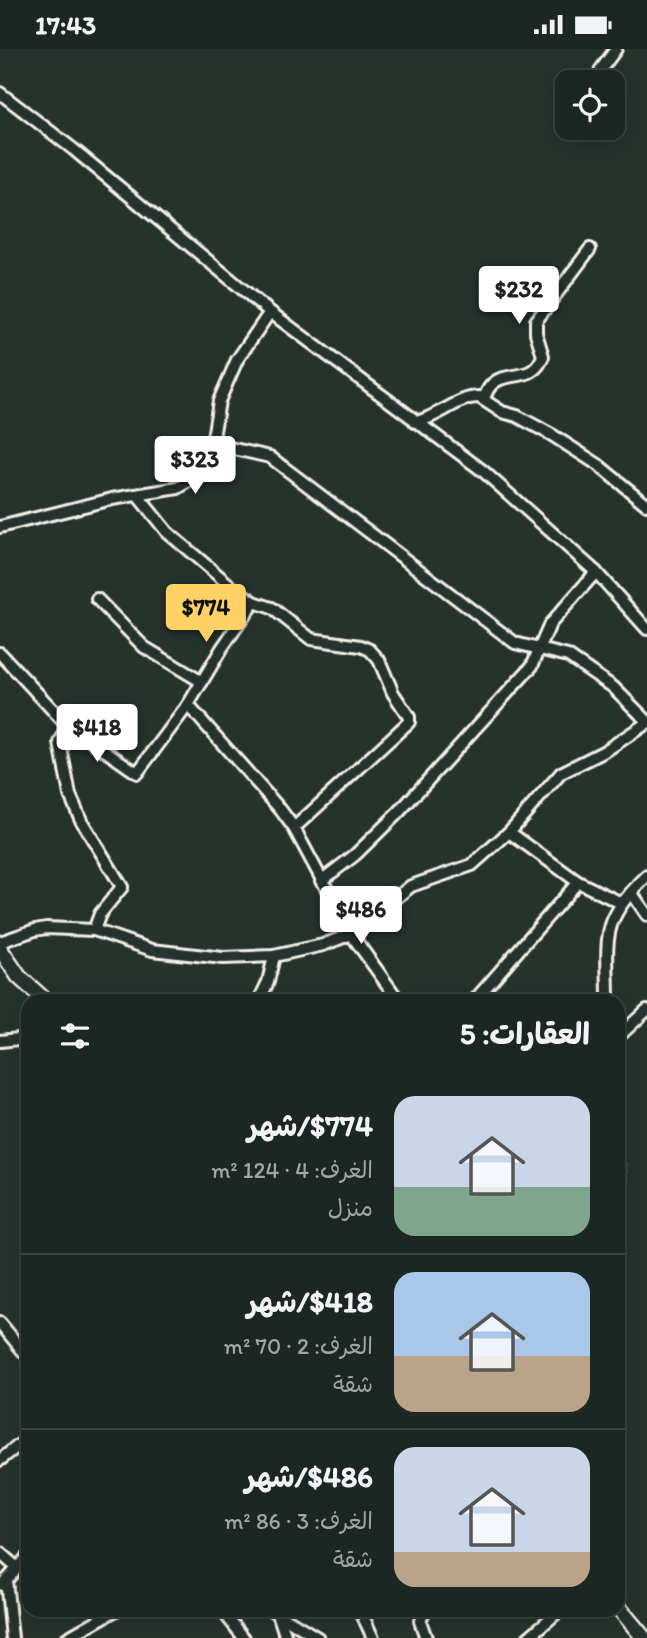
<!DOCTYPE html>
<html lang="ar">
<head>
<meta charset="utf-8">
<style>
  :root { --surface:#1c2622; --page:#252e2a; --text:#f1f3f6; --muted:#a0a5a5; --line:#3a4340; --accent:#ffd166 }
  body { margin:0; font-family:Itim,"Playpen Sans Arabic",sans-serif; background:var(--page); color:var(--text); direction:rtl; height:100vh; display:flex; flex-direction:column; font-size:26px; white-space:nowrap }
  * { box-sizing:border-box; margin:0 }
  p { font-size:23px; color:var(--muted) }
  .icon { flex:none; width:38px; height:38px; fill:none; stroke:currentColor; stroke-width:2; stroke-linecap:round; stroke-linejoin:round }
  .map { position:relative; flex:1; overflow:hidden; direction:ltr }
  .details { position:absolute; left:21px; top:945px; width:604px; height:623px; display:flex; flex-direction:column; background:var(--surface); border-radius:21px; box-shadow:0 4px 18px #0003,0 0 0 2px var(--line); direction:rtl }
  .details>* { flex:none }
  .fabs { position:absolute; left:555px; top:21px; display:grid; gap:14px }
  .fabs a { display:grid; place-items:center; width:70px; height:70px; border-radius:14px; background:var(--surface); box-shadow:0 4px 18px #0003,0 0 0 2px var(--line); font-size:35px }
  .price { position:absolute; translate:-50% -60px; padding:0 16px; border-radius:7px; background:#fff; color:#222; font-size:23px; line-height:46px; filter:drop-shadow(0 2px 4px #0008) }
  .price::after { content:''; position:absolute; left:50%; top:42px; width:21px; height:16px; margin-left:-10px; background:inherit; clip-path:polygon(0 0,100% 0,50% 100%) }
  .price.active { background:var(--accent); color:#111 }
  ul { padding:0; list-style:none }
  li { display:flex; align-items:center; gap:21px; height:175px; padding:0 35px }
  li+li { border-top:2px solid var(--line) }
  li span { display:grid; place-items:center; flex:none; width:196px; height:140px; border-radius:21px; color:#555 }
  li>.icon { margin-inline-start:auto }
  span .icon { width:84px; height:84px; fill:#fffc; stroke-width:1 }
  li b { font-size:30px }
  h2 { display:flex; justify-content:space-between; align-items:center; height:84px; padding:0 35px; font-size:30px }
  .status { display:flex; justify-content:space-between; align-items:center; height:49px; padding:0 35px; background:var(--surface); direction:ltr }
  .status svg { height:19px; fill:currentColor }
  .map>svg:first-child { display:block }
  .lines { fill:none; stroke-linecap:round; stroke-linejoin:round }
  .minor-casing { stroke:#f4f1e8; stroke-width:16 }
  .tertiary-casing { stroke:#f4f1e8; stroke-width:19 }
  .minor { stroke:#26332d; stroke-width:10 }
  .tertiary { stroke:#26332d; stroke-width:14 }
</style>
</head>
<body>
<div class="status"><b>17:43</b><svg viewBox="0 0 49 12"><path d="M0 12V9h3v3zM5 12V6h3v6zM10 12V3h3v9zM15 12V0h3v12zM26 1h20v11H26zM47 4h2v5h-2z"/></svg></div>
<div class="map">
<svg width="647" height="1589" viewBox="0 0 647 1589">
  <rect width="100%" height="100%" fill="#26332d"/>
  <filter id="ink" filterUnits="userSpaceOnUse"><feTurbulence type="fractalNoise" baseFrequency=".0143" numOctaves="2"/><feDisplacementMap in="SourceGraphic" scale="14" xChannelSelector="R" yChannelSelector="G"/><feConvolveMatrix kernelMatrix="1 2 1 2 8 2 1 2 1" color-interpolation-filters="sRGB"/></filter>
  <g filter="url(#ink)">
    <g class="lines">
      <defs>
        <g id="minor">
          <path d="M595,33l7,-14 14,-19"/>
          <path d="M0,44l73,56 197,163 213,159 113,101 51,57"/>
          <path d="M593,82v-3"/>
          <path d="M484,350c11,-38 47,-9 59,-43l-7,-23v-12l54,-72"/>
          <path d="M415,373c24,-4 41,-25 64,-25l23,15 15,4 35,19 45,29 50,41"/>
          <path d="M212,395l58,13 245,186 53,13 45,31 34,34"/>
          <path d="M138,447l29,36 66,56 21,14 18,6 39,31 50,7 9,4 9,10 14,33 16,24v5l-115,106"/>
          <path d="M0,478l112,-28 66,-11 15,-9 8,-10 11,-25 7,-43 18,-41 33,-48"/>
          <path d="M97,550l47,48 58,35"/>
          <path d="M0,604l63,68 74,52 51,-68 34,-57 32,-46"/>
          <path d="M188,656l92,104 14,19 57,106 48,67"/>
          <path d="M68,676l-8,18 10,52 11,25 41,67 -22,27 -6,16"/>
          <path d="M509,783l69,50 43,21"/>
          <path d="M321,832l34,-26 44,-43 133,-146 18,-42 46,-52"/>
          <path d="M631,843l16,23"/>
          <path d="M0,893l35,-12 11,-2 48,2 58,20 71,8 51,-2 49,-11 28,-11 60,-48 61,-21 37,-33 52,-59 44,-22 42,-28"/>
          <path d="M259,952l9,-19 6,-26"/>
          <path d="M474,952l104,-119"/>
          <path d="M608,952c0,-62 -10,-79 39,-125"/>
          <path d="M618,988l29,-27"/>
          <path d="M0,992l28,-3"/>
          <path d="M618,1117c4,21 4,38 0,59"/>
          <path d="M0,1274l28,34"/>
          <path d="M0,1411l28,-22"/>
          <path d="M0,1504l16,14"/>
          <path d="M6,1531l6,58"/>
          <path d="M2,1536l26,-29"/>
          <path d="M222,1561l22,28"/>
          <path d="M272,1561l46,28"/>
          <path d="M360,1561l13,28"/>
          <path d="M425,1561l-5,11 6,17"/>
          <path d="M278,1564l8,25"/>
          <path d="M67,1589l49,-28"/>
          <path d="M528,1589l32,-28"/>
        </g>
        <g id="tertiary">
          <path d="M0,900l19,28 27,24"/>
          <path d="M618,1558l26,31"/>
        </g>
      </defs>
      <!-- minor casing -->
      <use href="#minor" class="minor-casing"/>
      <!-- tertiary casing -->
      <use href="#tertiary" class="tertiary-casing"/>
      <!-- minor -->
      <use href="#minor" class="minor"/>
      <!-- tertiary -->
      <use href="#tertiary" class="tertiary"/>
    </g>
  </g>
</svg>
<div class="fabs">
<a><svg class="icon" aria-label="locate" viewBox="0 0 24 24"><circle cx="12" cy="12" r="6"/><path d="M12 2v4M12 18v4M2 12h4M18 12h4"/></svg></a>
</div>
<b class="price" style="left:519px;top:277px">$232</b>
<b class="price" style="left:195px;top:447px">$323</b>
<b class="price active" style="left:206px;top:595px">$774</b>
<b class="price" style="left:97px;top:715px">$418</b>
<b class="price" style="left:361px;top:897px">$486</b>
<section class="details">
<h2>العقارات: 5<svg class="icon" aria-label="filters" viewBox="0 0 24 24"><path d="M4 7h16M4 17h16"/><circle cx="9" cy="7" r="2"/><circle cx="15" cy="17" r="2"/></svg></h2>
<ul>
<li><span style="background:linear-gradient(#c9d6e8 65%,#7fa58c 0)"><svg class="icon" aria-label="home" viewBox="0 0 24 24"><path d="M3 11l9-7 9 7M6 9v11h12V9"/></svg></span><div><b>$774/شهر</b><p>الغرف: 4 · 124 m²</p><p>منزل</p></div></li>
<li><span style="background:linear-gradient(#a9c7e8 60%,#b9a48a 0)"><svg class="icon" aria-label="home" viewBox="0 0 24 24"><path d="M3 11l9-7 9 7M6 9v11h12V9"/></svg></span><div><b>$418/شهر</b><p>الغرف: 2 · 70 m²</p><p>شقة</p></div></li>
<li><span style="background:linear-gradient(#c9d6e8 75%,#b9a48a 0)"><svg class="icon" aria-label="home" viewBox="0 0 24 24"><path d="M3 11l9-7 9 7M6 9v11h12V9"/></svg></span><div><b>$486/شهر</b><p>الغرف: 3 · 86 m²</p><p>شقة</p></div></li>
</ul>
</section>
</div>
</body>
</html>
